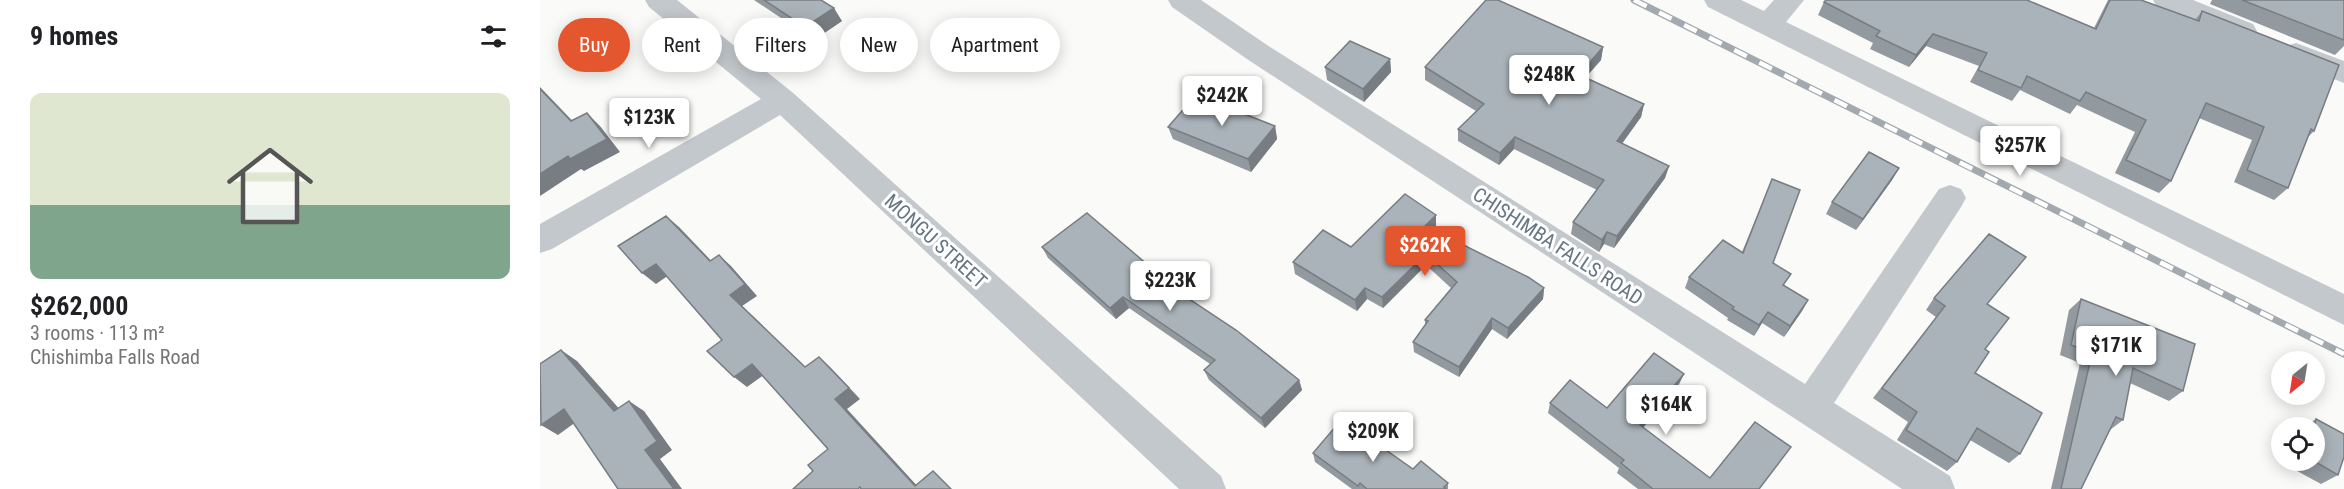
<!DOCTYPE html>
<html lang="en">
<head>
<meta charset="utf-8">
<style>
  :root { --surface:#fff; --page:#f6f6f6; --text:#202124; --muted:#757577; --accent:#e4572e }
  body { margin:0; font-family:"Roboto Condensed",sans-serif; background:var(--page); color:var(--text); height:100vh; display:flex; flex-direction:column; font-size:22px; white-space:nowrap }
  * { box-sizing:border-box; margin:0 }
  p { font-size:20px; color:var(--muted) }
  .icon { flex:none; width:33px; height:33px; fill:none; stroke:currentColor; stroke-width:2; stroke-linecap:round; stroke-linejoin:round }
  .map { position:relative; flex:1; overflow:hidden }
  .drawer { display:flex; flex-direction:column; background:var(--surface); width:540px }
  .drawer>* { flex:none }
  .top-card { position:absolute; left:18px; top:18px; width:570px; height:54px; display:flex; gap:12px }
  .needle { width:39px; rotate:210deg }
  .controls { position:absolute; left:1731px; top:351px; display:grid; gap:12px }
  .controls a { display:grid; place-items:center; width:54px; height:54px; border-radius:50%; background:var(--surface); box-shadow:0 3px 15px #0003; font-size:30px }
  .price { position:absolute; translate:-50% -51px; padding:0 14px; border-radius:6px; background:#fff; color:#222; font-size:20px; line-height:39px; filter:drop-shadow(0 2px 3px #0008) }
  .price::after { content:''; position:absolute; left:50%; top:36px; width:18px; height:14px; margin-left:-9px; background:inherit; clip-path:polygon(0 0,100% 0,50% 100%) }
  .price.selected { background:var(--accent); color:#fff }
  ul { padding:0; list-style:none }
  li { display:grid; align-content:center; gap:12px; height:318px; padding:0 30px }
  li span { display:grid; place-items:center; height:186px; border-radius:12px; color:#555 }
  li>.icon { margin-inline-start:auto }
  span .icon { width:108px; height:108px; fill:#fffc; stroke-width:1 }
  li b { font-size:26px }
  h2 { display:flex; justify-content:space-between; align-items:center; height:72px; padding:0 30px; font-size:26px }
  .chip { padding:0 21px; border-radius:27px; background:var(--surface); box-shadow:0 3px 15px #0003; font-size:21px; line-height:54px }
  .chip.selected { background:var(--accent); color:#fff }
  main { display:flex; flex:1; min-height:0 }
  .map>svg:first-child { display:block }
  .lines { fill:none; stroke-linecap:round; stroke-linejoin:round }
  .street { fill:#c3c8cc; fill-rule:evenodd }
  .rail-casing { stroke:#a2aab0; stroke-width:7 }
  .rail { stroke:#fff; stroke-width:4.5; stroke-dasharray:14; stroke-linecap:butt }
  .wall { fill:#929a9f }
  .shaded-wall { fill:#777d82 }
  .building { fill:#aab3b9; stroke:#777d82; stroke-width:1.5 }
  .labels { text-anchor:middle; stroke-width:6; stroke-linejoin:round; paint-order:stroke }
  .street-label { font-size:20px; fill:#657683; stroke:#fff }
</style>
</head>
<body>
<main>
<section class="drawer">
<h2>9 homes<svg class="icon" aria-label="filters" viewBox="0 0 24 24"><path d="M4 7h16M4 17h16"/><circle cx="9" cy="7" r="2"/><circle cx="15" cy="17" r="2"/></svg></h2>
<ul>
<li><span style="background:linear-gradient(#dfe7d0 60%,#7fa58c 0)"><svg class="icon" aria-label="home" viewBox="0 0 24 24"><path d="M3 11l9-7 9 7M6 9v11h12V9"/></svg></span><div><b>$262,000</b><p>3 rooms · 113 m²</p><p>Chishimba Falls Road</p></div></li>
</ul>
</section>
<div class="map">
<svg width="1804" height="489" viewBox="0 0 1804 489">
  <rect width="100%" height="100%" fill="#fafaf8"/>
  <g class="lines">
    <!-- street -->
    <g class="street">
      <path d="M105,0h32l115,92 429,384 5,13h-47l-399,-374 -228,134 -12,4v-29l221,-125 -112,-92z"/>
      <path d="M628,0h33l66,45 538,339 134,-195 11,-4 11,4 5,9 -5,9 -127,196 116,73 5,13h-53l-655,-430 -75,-52z"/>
      <path d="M1164,0h37l23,11 10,-11h30l-18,22 558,272v31l-636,-318z"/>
      <path d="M1613,0h40l60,24 4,7 -4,7 -10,3 -10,-3 -76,-31z"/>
      <path d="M1756,43l48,18v22l-58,-23 -4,-7 4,-7z"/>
    </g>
    <defs>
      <path id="rail" d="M1094,0l710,354"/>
    </defs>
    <!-- rail casing -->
    <use href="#rail" class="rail-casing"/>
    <!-- rail -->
    <use href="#rail" class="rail"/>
  </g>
  <!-- wall -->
  <g class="wall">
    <path d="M214,0h67l21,21 -28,19z"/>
    <path d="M1568,0h33l54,20 7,-9 112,120 -6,6 -20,51 -14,12 -40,-18 18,-42 -53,-22 -28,63 -12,12 -44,-20 20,-41 -58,-27 -7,9 -50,-24 -8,11 -42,-19 9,-16 -53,-20 -17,21 -39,-18 3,-6 -55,-28 6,-13 270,26z"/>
    <path d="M1672,0h132v46l-9,9 -125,-51z"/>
    <path d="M1063,47l-2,13 -15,17 58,27 -3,13 -19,27 47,22 -4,12 -51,70 -10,-4 -5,8 -28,-18 2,-12 24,-32 -83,-41 -15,16 -41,-24v-12l18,-18 -51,-31v-13z"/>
    <path d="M850,59l1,13 -27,30 -37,-22 -2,-13z"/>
    <path d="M735,126l2,13 -26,33 -78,-33 -5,-12z"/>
    <path d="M1359,168l-7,12 -36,50 -30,-16 6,-12z"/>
    <path d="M1232,179l1,84 12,23 23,14 -6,11 -18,26 -22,-14 -8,13 -27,-16 1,-2 -43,-30 4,-11 53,-25z"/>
    <path d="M896,215v12l-3,3 111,58 -1,11 -36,40 -15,-10 -33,48 -45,-25 -1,-10 12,-17v-5l26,-32 -25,-23 -43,43 -16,-9 -10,12 -62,-37 -2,-12 58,-15z"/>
    <path d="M502,247l141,48 116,85 3,10 -37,38 -56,-48 -5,-10 6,-6 -81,-56 -13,11 -68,-61z"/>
    <path d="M1394,298l53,6 -2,45 -10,24 45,81 -11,9 -39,-23 -13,22 -10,9 -50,-31 11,-18 -35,-24 63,-81 -10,-7z"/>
    <path d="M1541,299l102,92 -14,10 -39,-18 -7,37 -13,10 -29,59h-30l29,-126 -20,-8 9,-45z"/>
    <path d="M1144,374l-5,10 -36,43 67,51 49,11h-121l-21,-16 2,-5 -71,-55 2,-10 57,5z"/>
    <path d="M1776,419l22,56 -17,9 -33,-18 1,-6h25v-32h-12z"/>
    <path d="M773,453l100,16 35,14v6h-96l-37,-27z"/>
  </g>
  <!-- shaded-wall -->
  <g class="shaded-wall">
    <path d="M294,8l8,13 -28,19 -9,-13z"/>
    <path d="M1393,34l-7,12 -17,21 7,-12z"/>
    <path d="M1063,47l-2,13 -24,27 2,-12z"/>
    <path d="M850,59l1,13 -27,30 -1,-13z"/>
    <path d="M0,87l45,47 -14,-13 -31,-32z"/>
    <path d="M1104,104l-3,13 -27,37 3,-13z"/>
    <path d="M47,113l13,13 20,26 -36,19 -3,-2 -41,27v-22z"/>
    <path d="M735,126l2,13 -26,33 -3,-13z"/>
    <path d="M975,137l-1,12 -15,16 1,-12z"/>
    <path d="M1129,166l-4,12 -51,70 3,-12z"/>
    <path d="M1359,168l-7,12 -36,50 7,-11z"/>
    <path d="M896,215v12l-11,10v-11z"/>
    <path d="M126,216l13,11 43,45 -12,-11z"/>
    <path d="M1067,232l-3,12 -5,8 3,-12z"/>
    <path d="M886,254v11l-43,43 -1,-11z"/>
    <path d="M179,255l12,11 26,30 -15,10 75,72 -87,-83z"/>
    <path d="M116,264l13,11 -13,9 -14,-11z"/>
    <path d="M825,288l2,11 -10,12 -2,-11z"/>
    <path d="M1004,288l-1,11 -36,40 1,-11z"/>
    <path d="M583,297l6,11 -13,11 -6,-11z"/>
    <path d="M1268,300l-6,11 -18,26 6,-11z"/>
    <path d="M1228,312l-6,11 -8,13 5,-11z"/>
    <path d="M952,318v11l-33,48v-10z"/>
    <path d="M21,350l16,11 53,60 -16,-10z"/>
    <path d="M279,357l11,10 30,32 -13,10 73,80 -5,-3 -80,-87z"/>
    <path d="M212,364l13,10 -18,13 -13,-10z"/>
    <path d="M1144,374l-5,10 -42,51 3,-10z"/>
    <path d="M759,380l3,10 -37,38 -4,-10z"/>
    <path d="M89,401l15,10 28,39 -12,9 22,30h-8l-29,-39z"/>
    <path d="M24,409l16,10 -22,16 -17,-10z"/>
  </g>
  <!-- building -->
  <g class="building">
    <path d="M224,0h57l13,8 -29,19z"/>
    <path d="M946,0h12l105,47 -24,28 65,29 -27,37 52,25 -52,70 -10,-4 -5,8 -29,-18 31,-42 -89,-43 -15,16 -42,-24 26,-25 -59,-37z"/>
    <path d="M1286,0h201l69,29 14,-29h31l58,21 3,-10 137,54 -25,66 -3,-2 -23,59 -41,-18 17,-43 -58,-24 -35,78 -45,-21 20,-40 -60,-28 -6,9 -53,-25 -6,12 -43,-18 9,-17 -54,-19 -17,21 -40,-19 4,-5 -56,-29z"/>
    <path d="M1702,0h102v40z"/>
    <path d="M810,41l40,18 -27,30 -38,-22z"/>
    <path d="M0,89l31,32 16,-8 20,26 -37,20 -2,-3 -28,18z"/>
    <path d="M656,95l79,31 -27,33 -80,-32z"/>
    <path d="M1329,152l30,16 -36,51 -31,-17z"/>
    <path d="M1232,179l28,11 -27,73 18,11 -8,11 25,15 -18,26 -22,-14 -9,13 -27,-16 2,-2 -45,-30 34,-37 20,13z"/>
    <path d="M865,194l31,21 -11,11 103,51 16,11 -36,40 -16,-10 -33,49 -46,-25 15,-21 -3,-1 32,-38 -31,-28 -44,43 -17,-9 -10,12 -62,-38 30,-32 28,17z"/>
    <path d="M547,213l96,82 53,35 63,50 -38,38 -57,-48 11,-10 -92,-63 -13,11 -68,-61z"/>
    <path d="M126,216l44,45 9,-6 26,29 -15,11 75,72 14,-10 30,31 -14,11 80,87 18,-15 18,18h-90l-1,-2 -2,2h-65l20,-18 -5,-6 20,-16 -76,-85 -18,13 -27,-26 15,-11 -66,-76 -14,9 -24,-27z"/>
    <path d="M1449,234l37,23 -39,47 22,14 -24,31 4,3 -14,21 67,40 -22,41 -43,-26 -20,34 -51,-32 11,-18 -35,-24 63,-82 -11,-8z"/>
    <path d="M1541,299l114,45 -12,47 -50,-23 -10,52 -7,-3 -35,72h-20l31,-136 -21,-8z"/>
    <path d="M21,350l53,61 15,-10 28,40 -12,9 29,39h-56l-54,-80 -23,16 -1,-61z"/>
    <path d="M1114,353l30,21 -44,51 70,53 45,-56 36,25 -32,42h-106l-32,-26 3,-3 -74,-57 20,-23 37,28z"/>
    <path d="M802,419l71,50 8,-8 27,22 -4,4 2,2h-79l-7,-6 -2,3 -45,-33z"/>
    <path d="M1776,419l28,15v23l-6,18 -26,-15h2v-32z"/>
  </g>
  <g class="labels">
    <!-- street labels -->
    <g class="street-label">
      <text transform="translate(396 241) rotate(42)" y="7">MONGU STREET</text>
      <text transform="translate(1018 246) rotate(33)" y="7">CHISHIMBA FALLS ROAD</text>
    </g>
  </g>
</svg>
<div class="controls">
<a><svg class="needle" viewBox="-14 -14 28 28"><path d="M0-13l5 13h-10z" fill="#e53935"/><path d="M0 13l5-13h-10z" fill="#757577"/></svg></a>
<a><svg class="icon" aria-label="locate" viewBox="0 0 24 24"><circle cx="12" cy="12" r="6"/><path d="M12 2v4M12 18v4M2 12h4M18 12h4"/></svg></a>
</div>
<b class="price" style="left:1009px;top:106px">$248K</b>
<b class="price" style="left:682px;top:127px">$242K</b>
<b class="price" style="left:109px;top:149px">$123K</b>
<b class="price" style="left:1480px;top:177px">$257K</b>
<b class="price selected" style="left:885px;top:277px">$262K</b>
<b class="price" style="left:630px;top:312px">$223K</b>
<b class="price" style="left:1576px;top:377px">$171K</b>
<b class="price" style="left:1126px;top:436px">$164K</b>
<b class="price" style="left:833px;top:463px">$209K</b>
<div class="top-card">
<a class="chip selected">Buy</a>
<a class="chip">Rent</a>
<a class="chip">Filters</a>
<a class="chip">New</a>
<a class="chip">Apartment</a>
</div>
</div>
</main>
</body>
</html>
